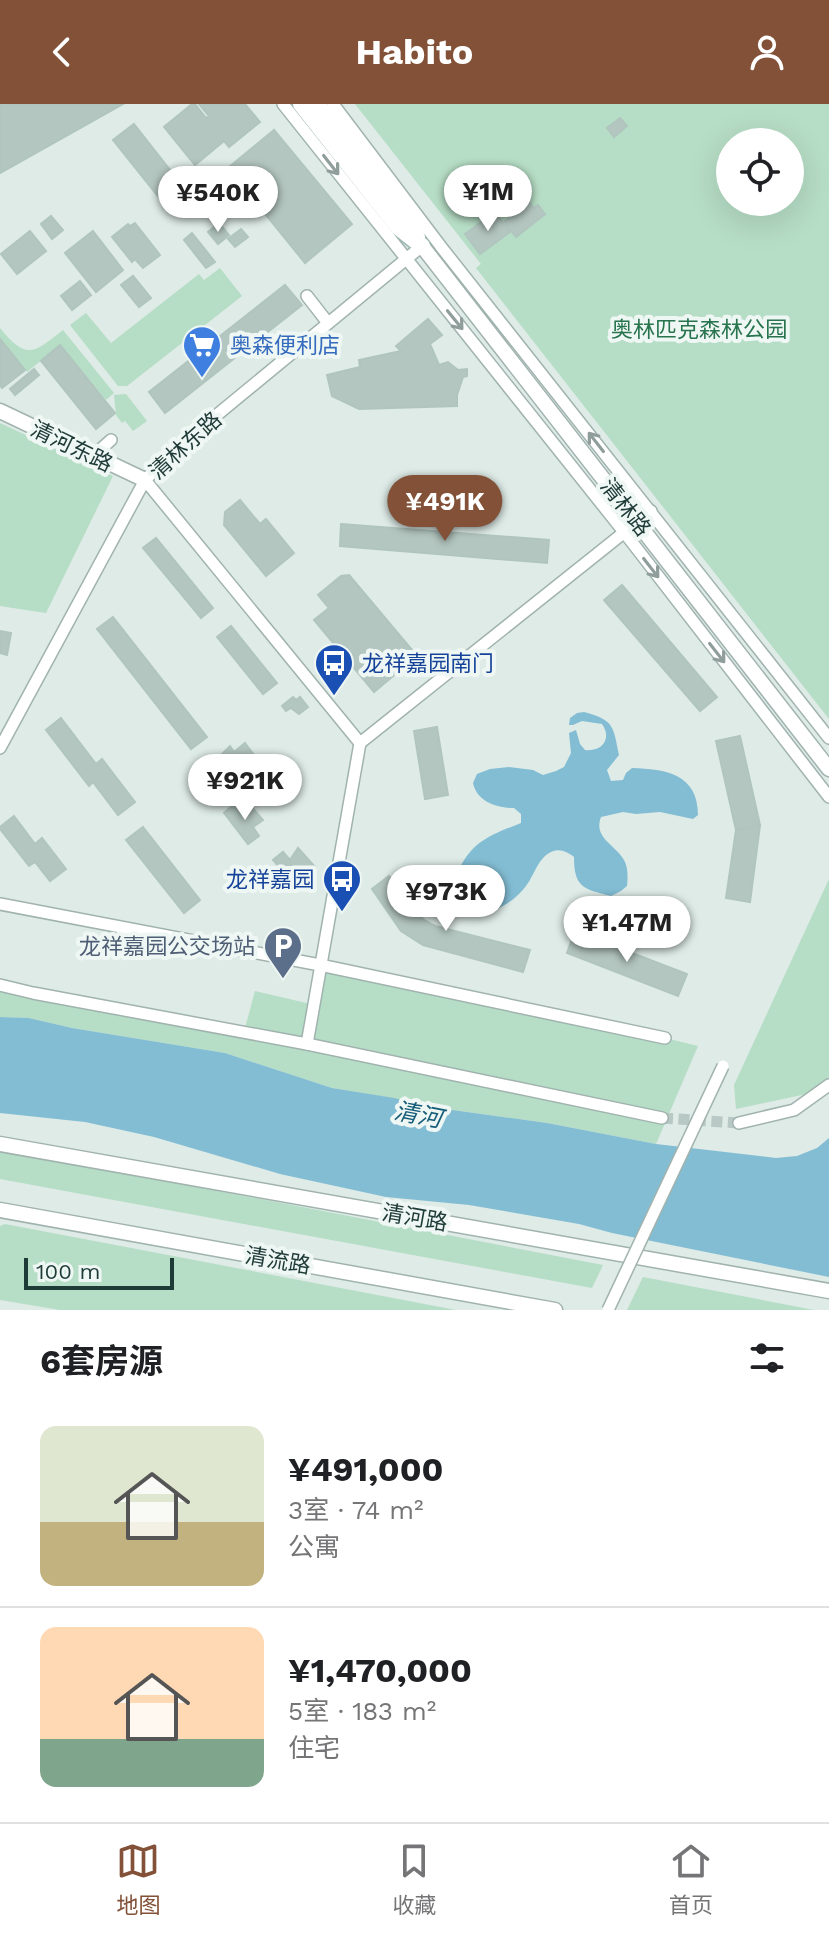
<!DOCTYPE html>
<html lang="zh">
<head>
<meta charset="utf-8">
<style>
  :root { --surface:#fff; --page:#f6f6f6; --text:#202124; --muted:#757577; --line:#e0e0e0; --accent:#825137 }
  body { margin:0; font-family:"Work Sans","Noto Sans SC",sans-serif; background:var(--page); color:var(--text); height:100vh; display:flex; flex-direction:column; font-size:30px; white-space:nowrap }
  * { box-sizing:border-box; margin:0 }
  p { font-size:26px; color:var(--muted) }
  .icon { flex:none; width:44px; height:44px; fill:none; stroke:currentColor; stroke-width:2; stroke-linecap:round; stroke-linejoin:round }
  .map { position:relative; height:1206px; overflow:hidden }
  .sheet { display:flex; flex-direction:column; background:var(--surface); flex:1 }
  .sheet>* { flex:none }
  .fabs { position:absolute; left:716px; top:24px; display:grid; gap:16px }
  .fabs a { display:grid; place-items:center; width:88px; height:88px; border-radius:50%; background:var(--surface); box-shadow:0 8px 32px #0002; font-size:40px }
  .scale { position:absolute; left:24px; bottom:20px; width:150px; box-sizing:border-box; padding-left:8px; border:4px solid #1f3b37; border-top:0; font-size:22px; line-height:28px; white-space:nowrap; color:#1f3b37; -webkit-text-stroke:6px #eff7f4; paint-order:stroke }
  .price { position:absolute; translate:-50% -68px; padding:0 18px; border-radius:28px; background:#fff; color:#222; font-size:26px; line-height:52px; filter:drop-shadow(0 2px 4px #0008) }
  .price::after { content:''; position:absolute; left:50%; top:48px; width:24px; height:18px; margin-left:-12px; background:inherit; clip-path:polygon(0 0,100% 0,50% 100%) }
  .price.current { background:var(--accent); color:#fff }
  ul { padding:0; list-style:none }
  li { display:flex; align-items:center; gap:24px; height:200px; padding:0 40px }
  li+li { border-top:2px solid var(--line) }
  li span { display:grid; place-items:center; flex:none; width:224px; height:160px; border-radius:16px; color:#555 }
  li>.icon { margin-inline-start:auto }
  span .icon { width:96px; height:96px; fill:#fffc; stroke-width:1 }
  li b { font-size:34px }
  h2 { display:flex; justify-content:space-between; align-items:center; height:96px; padding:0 40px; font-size:34px }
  header { display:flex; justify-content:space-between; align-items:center; height:104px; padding:0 40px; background:var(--accent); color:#fff; font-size:36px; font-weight:700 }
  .menu { display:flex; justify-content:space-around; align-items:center; height:112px; border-top:2px solid var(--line); background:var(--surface); font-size:22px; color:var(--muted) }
  .menu a { display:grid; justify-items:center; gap:4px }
  .menu .current { color:var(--accent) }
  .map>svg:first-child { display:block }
  .green { fill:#b6ddc5; fill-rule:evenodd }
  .water { fill:#83bdd4 }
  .building { fill:#b4c6c0; stroke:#b1c5bf; stroke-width:2 }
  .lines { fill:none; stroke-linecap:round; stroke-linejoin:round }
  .minor-tunnel { stroke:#b8c8c4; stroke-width:11; stroke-dasharray:11 5.5; stroke-linecap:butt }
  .minor-casing { stroke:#a1b3af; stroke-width:14 }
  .tertiary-casing { stroke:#a1b3af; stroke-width:17 }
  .secondary-casing { stroke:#9db7b1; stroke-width:19 }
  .minor { stroke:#fff; stroke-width:11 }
  .tertiary { stroke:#fff; stroke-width:14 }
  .secondary { stroke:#fff; stroke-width:16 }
  .minor-bridge-casing { stroke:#a1b3af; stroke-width:14; stroke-linecap:butt }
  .minor-bridge { stroke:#fff; stroke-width:11 }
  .oneway { stroke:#8f9d9b }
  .labels { text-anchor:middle; stroke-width:8; stroke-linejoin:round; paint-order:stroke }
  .park-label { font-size:22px; fill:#27744e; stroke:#eff7f4 }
  .shop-label { font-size:22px; fill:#366cbe; stroke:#eff7f4; text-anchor:start }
  .street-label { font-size:22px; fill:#1f3b37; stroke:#eff7f4 }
  .transit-label { font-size:22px; fill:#164399; stroke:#eff7f4; text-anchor:start }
  .service-label { font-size:22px; fill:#4e5e75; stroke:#eff7f4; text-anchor:end }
  .water-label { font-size:24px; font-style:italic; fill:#165d7a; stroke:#eff7f4 }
</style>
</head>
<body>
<header><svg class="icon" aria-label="back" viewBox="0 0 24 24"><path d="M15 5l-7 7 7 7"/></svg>Habito<svg class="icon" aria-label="person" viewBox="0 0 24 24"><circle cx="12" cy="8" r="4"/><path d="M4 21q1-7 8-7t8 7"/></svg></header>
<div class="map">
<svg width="829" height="1206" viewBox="0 0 829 1206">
  <rect width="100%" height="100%" fill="#deebe7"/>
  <!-- green -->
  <g class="green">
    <path d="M355,0h474v615l-353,-451 5,-4zM730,38h60v60h-60z"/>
    <path d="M220,164l22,28 -115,90h-9l-48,-61 16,-12 25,30 88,-69 5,6z"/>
    <path d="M0,224c26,32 33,26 63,2l51,63 -8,7 -46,-55 -33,27 -27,-33z"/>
    <path d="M126,290l21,27 -14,10 -8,-10 -3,2 -6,-8 -2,-20z"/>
    <path d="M0,319l113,53 -67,137 -46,-7z"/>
    <path d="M829,775v201l-18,13 -75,16 -2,-24z"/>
    <path d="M320,861l345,73 33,8 -42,98 -109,-21 -116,-16 -36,-8 -63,-11 -107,-35 -153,-25 -43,-10 -29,-1v-32l244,47 11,-41 60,14z"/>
    <path d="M0,1045l603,116 -11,23 -592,-109z"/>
    <path d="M5,1120l451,86h-396l-60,-10v-74z"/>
    <path d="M643,1173l171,33h-187z"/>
  </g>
  <!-- water -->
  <g class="water">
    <path d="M584,608c31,8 29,15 35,43l-12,15 4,11 12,-1 3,-7 6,-5c34,1 66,6 66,47l-5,4 -33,-7 -24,2 -13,-2 -22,5c-8,21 14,27 23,43 4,7 4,17 3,26l-6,5 -10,5c-28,-7 -37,-9 -37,-39 -7,-5 -14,-9 -23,-5 -13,6 -17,24 -25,34 -11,15 -33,30 -52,25 -8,-2 -15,-6 -19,-14 -5,-8 -2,-15 2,-23 14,-33 34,-39 64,-51v-9l-7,-6c-17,0 -37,-6 -41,-25l4,-9 13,-5 19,-2 24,3 10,5 13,-4 8,-4 7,-14 -2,-20 7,-3 4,14 5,6c18,2 27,-12 17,-26l-20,-3 -9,4h-4l1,-7 7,-5z"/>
    <path d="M0,913l29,1 43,10 153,25 107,35 62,10 37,9 116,16 109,21 120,14 21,-2 20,-8 12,-10v139l-217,-44 -33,-9 -110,-19 -83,-8 -106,-23 -126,-37 -69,-15 -85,-9z"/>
  </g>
  <!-- building -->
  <g class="building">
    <path d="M0,0h123l-123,69z"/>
    <path d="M192,0h3l11,14 3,-2 -10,-12h46l15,18 -31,25 -5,-6 -29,24 -31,-38z"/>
    <path d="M620,14l7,8 -13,11 -7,-9z"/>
    <path d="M134,20l55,70 -20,16 -56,-70z"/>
    <path d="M274,26l78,94 -47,39 -77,-95z"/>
    <path d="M529,98l5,6 4,-3 7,9 -29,23 -12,-15z"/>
    <path d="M495,108l15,20 -30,22 -15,-20z"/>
    <path d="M51,112l12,14 -11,9 -11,-15z"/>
    <path d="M135,119l25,32 -17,13 -8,-9 -3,3 -20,-25 16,-13 2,2z"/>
    <path d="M219,119l10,12 -11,9 -10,-12z"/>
    <path d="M241,125l7,8 -13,10 -7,-8z"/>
    <path d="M30,127l16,20 -29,23 -16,-20z"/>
    <path d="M93,127l30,39 -27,22 -31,-39z"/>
    <path d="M192,129l23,29 -9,6 -22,-28z"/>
    <path d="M133,172l18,22 -12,9 -18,-22z"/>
    <path d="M80,177l11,14 -19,15 -11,-14z"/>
    <path d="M285,181l17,20 -137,108 -16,-21z"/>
    <path d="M428,215l14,16 -12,9 9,21 9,-3 10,8 9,-1v7l-4,1 -6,18v11l-98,3 -27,-13 -5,-21 33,-8 -1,-7 42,-9 -5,-5z"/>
    <path d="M0,235l25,31 -23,18 -2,-3z"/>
    <path d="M60,241l55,68 -19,16 -55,-68z"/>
    <path d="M34,265l5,6 -24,20 -5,-6z"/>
    <path d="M240,396l20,24 6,-5 28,34 -28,23 -42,-51 1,-13z"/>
    <path d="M341,420l208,16 -2,23 -207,-17z"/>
    <path d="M156,434l57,70 -12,10 -58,-70z"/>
    <path d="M349,471l68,81 -43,36 -60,-72 15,-12 -11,-13 23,-19z"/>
    <path d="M622,481l95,112 -17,14 -96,-111z"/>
    <path d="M113,513l94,120 -16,12 -94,-120z"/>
    <path d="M231,522l46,57 -14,11 -46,-57z"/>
    <path d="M0,527l11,2 -4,22 -7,-2z"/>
    <path d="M293,593l3,3 4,-3 8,10 -9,7 -8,-6 -5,3 -4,-5z"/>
    <path d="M61,614l35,46 6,-5 33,43 -17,13 -25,-33 -4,4 -43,-56z"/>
    <path d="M437,623l11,68 -23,4 -11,-68z"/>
    <path d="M740,632l20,89 -24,5 -20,-89z"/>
    <path d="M245,639l15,20 -13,4 7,8 -12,9 -22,-28 10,-10 4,6z"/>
    <path d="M249,700l14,16 -10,7 6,9 -11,8 -24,-31 9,-8 7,9z"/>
    <path d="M14,712l21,28 7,-6 24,31 -16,12 -15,-19 -6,4 -29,-37v-2z"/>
    <path d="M760,721l-10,77 -24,-4 10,-68z"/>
    <path d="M143,723l57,73 -16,13 -58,-73z"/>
    <path d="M298,744l17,19 -12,6 6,8 -11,8 -25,-29 10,-8 7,8z"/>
    <path d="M389,772l35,44 11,6 95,24 -7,22 -100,-27 -22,-14 -29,-42z"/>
    <path d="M575,827l112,43 -9,22 -111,-43z"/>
  </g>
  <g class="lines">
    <!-- minor-tunnel -->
    <path class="minor-tunnel" d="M662,1014l77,5"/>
    <defs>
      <g id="minor">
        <path d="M283,0l341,428 205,265"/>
        <path d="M333,0l109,144 387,490"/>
        <path d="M307,192l21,27"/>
        <path d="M100,348l2,-4 9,-8"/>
        <path d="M145,376l215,263 -53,301"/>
        <path d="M360,639l291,-232"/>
        <path d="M0,644l145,-268 33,-33 244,-201"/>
        <path d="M0,800l320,61 345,73"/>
        <path d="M0,881l33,8 274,51 355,74"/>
        <path d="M739,1019l55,-13 35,-25"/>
      </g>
      <g id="tertiary">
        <path d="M422,142l407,523"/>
        <path d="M0,307l145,69"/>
        <path d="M0,1040l829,147"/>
        <path d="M0,1106l555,100"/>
      </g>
      <g id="secondary">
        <path d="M301,0l97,123 24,19"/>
        <path d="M317,0l91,116 9,17"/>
      </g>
    </defs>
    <!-- minor casing -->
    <use href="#minor" class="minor-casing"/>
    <!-- tertiary casing -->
    <use href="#tertiary" class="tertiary-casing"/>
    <!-- secondary casing -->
    <use href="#secondary" class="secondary-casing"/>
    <!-- minor -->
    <use href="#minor" class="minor"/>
    <!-- tertiary -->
    <use href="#tertiary" class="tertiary"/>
    <!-- secondary -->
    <use href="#secondary" class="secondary"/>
    <defs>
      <path id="minor-bridge" d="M608,1206l115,-244"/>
    </defs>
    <!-- minor-bridge casing -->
    <use href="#minor-bridge" class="minor-bridge-casing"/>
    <!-- minor-bridge -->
    <use href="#minor-bridge" class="minor-bridge"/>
  </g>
  <!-- one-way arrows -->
  <defs><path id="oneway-shaft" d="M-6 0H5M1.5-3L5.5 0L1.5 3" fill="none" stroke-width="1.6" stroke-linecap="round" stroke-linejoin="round" transform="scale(2)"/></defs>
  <g class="oneway">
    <use href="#oneway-shaft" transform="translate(331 61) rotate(52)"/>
    <use href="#oneway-shaft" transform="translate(455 216) rotate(51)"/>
    <use href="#oneway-shaft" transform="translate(596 338) rotate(-128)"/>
    <use href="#oneway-shaft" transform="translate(651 464) rotate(52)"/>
    <use href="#oneway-shaft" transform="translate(717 549) rotate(52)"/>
  </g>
  <!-- icons -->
  <defs>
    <symbol id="supermarket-pin" viewBox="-11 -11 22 30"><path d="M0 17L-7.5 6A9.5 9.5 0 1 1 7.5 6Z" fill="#3f7fe0" stroke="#eff7f4"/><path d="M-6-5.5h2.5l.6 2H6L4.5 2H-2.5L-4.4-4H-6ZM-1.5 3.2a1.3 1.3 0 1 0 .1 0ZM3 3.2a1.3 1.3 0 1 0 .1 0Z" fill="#fff"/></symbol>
    <symbol id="bus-pin" viewBox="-11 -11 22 30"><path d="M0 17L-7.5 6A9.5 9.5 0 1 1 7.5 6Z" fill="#1a4fb4" stroke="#eff7f4"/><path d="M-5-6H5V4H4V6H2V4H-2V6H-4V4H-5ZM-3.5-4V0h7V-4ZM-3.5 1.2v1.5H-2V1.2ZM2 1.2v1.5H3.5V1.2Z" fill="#fff"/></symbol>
    <symbol id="parking-pin" viewBox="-11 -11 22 30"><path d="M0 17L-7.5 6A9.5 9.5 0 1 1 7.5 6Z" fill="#5c6f8a" stroke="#eff7f4"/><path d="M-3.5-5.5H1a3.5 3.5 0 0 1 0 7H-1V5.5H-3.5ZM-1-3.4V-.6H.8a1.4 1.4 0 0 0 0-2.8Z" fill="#fff"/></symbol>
  </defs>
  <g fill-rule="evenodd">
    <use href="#supermarket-pin" x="180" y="219" width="44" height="60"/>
    <use href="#bus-pin" x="312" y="537" width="44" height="60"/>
    <use href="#bus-pin" x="320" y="753" width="44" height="60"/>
    <use href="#parking-pin" x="261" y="820" width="44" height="60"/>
  </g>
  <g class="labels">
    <!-- park labels -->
    <g class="park-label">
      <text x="699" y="233">奥林匹克森林公园</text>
    </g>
    <!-- shop labels -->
    <g class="shop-label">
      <text x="230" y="249">奥森便利店</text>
    </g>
    <!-- street labels -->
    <g class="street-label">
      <text transform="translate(185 341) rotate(-42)" y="8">清林东路</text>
      <text transform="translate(72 342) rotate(26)" y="8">清河东路</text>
      <text transform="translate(626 403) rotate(52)" y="8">清林路</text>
      <text transform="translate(415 1113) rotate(10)" y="8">清河路</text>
      <text transform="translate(278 1156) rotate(10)" y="8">清流路</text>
    </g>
    <!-- transit labels -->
    <g class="transit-label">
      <text x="362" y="567">龙祥嘉园南门</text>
      <text x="314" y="783" text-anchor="end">龙祥嘉园</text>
    </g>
    <!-- service labels -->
    <g class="service-label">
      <text x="255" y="850">龙祥嘉园公交场站</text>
    </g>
    <!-- water labels -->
    <g class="water-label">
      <text transform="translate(418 1011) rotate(11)" y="8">清河</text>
    </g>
  </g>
</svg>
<div class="fabs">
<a><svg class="icon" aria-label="locate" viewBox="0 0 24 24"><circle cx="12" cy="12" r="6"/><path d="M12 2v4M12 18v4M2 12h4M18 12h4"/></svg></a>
</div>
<div class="scale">100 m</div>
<b class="price" style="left:488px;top:129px">¥1M</b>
<b class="price" style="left:218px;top:130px">¥540K</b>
<b class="price current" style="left:445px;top:439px">¥491K</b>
<b class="price" style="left:245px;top:718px">¥921K</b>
<b class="price" style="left:446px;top:829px">¥973K</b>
<b class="price" style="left:627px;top:860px">¥1.47M</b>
</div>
<section class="sheet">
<h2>6套房源<svg class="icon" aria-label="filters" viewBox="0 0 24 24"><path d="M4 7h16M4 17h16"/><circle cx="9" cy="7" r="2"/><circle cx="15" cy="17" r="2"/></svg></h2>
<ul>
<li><span style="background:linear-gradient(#dfe7d0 60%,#c2b280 0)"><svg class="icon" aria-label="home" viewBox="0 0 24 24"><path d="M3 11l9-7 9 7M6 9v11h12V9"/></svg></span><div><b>¥491,000</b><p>3室 · 74 m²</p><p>公寓</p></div></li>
<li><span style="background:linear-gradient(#ffd9b3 70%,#7fa58c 0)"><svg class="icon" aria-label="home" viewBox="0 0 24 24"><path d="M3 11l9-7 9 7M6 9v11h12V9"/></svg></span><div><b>¥1,470,000</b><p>5室 · 183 m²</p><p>住宅</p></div></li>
</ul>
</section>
<nav class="menu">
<a class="current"><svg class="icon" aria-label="map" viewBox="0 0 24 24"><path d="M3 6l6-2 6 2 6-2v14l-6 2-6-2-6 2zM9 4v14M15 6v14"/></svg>地图</a>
<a><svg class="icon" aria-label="saved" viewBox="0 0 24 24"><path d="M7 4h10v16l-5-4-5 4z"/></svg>收藏</a>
<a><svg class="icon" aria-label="home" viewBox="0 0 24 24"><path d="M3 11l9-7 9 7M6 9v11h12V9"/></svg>首页</a>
</nav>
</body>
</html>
